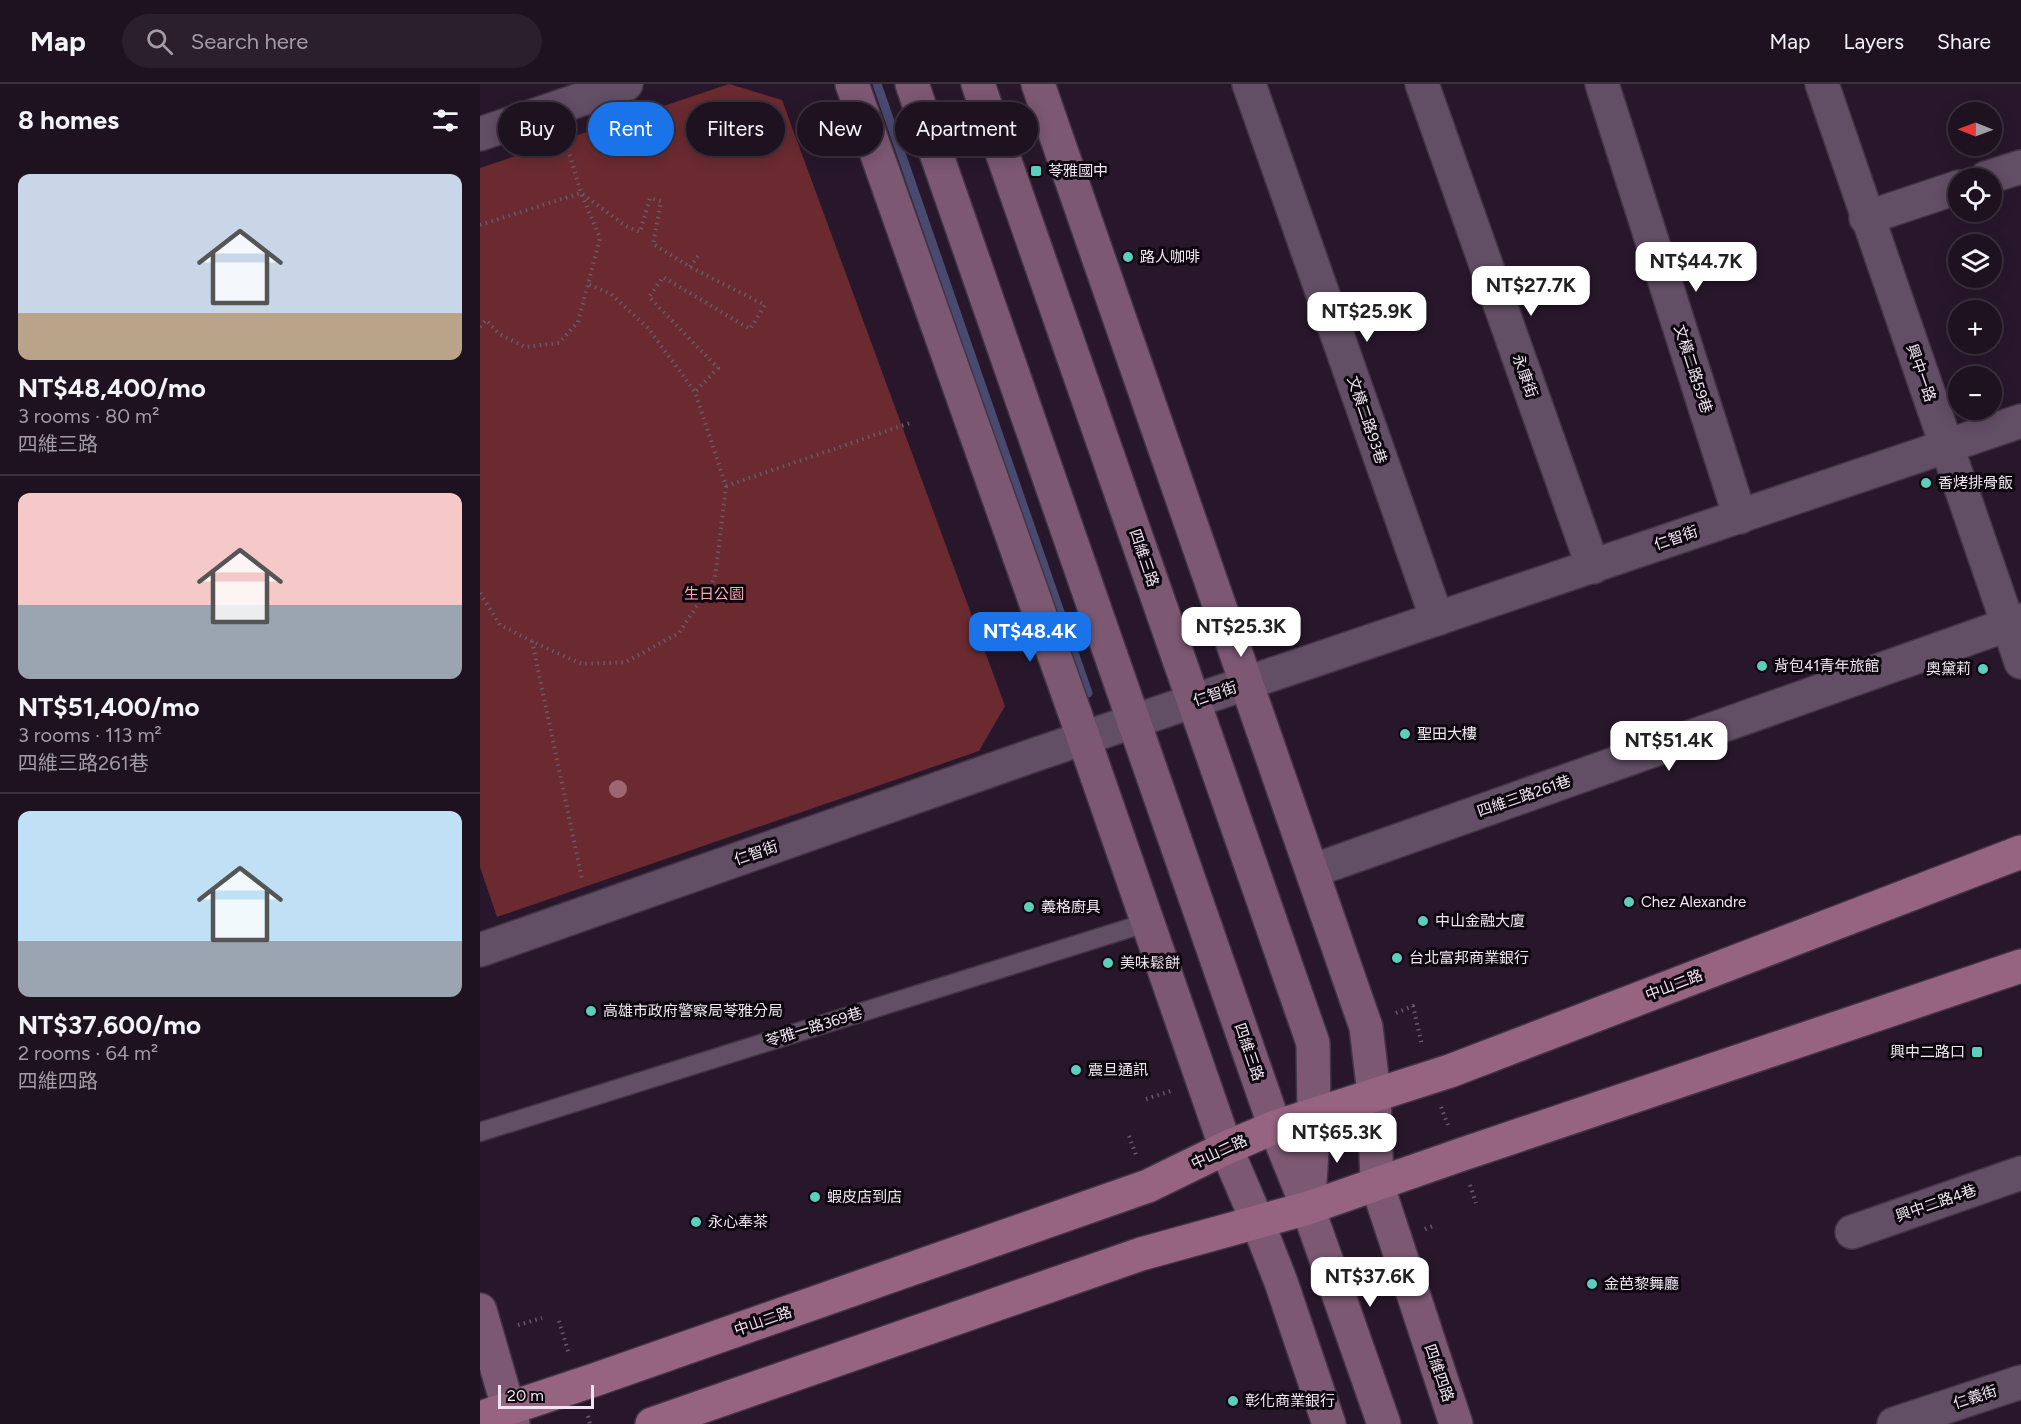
<!DOCTYPE html>
<html lang="en">
<head>
<meta charset="utf-8">
<style>
  :root { --surface:#1e1120; --page:#2b1f2d; --text:#f1f3f6; --muted:#a19da5; --line:#3c313e; --accent:#1a73e8 }
  body { margin:0; font-family:Figtree,"Noto Sans TC",sans-serif; background:var(--page); color:var(--text); height:100vh; display:flex; flex-direction:column; font-size:22px; white-space:nowrap }
  * { box-sizing:border-box; margin:0 }
  p { font-size:20px; color:var(--muted) }
  .icon { flex:none; width:33px; height:33px; fill:none; stroke:currentColor; stroke-width:2; stroke-linecap:round; stroke-linejoin:round }
  .map { position:relative; flex:1; overflow:hidden }
  .side { display:flex; flex-direction:column; background:var(--surface); width:480px }
  .side>* { flex:none }
  .top-card { position:absolute; left:18px; top:18px; width:570px; height:54px; display:flex; gap:12px }
  .needle { width:39px; rotate:271deg }
  .controls { position:absolute; left:1468px; top:18px; display:grid; gap:12px }
  .controls a { display:grid; place-items:center; width:54px; height:54px; border-radius:50%; background:var(--surface); box-shadow:0 3px 15px #0003,0 0 0 2px var(--line); font-size:30px }
  .scale { position:absolute; left:18px; bottom:15px; width:96px; box-sizing:border-box; padding-left:6px; border:3px solid #f0e4f2; border-top:0; font-size:16px; line-height:21px; white-space:nowrap; color:#f0e4f2; -webkit-text-stroke:4px #0d060e; paint-order:stroke }
  .price { position:absolute; translate:-50% -51px; padding:0 14px; border-radius:12px; background:#fff; color:#222; font-size:20px; line-height:39px; filter:drop-shadow(0 2px 3px #0008) }
  .price::after { content:''; position:absolute; left:50%; top:36px; width:18px; height:14px; margin-left:-9px; background:inherit; clip-path:polygon(0 0,100% 0,50% 100%) }
  .price.current { background:var(--accent); color:#fff }
  ul { padding:0; list-style:none }
  li { display:grid; align-content:center; gap:12px; height:318px; padding:0 18px }
  li+li { border-top:2px solid var(--line) }
  li span { display:grid; place-items:center; height:186px; border-radius:12px; color:#555 }
  li>.icon { margin-inline-start:auto }
  span .icon { width:108px; height:108px; fill:#fffc; stroke-width:1 }
  li b { font-size:26px }
  h2 { display:flex; justify-content:space-between; align-items:center; height:72px; padding:0 18px; font-size:26px }
  .pill { padding:0 21px; border-radius:27px; background:var(--surface); box-shadow:0 3px 15px #0003,0 0 0 2px var(--line); font-size:21px; line-height:54px }
  .pill.current { background:var(--accent); color:#fff }
  header { display:flex; align-items:center; gap:36px; box-sizing:border-box; height:84px; padding:0 30px; background:var(--surface); border-bottom:2px solid var(--line) }
  header strong { font-size:28px }
  nav { display:flex; gap:33px; margin-inline-start:auto; font-size:21px }
  .search { width:420px; height:54px; background:var(--page); display:flex; align-items:center; gap:15px; box-sizing:border-box; padding:0 21px; border-radius:33px; color:var(--muted); font-size:22px }
  main { display:flex; flex:1; min-height:0 }
  .map>svg:first-child { display:block }
  .green { fill:#6a2a30 }
  .lines { fill:none; stroke-linecap:round; stroke-linejoin:round }
  .stream { stroke:#494a70; stroke-width:9 }
  .lane-casing { stroke:#423444; stroke-width:21 }
  .street-casing { stroke:#423444; stroke-width:36 }
  .secondary-casing { stroke:#423444; stroke-width:36 }
  .primary-casing { stroke:#423444; stroke-width:36 }
  .path { stroke:#69596b; stroke-width:4; stroke-dasharray:1.5 4.5; stroke-linecap:butt }
  .lane { stroke:#624e65; stroke-width:18 }
  .street { stroke:#624e65; stroke-width:33 }
  .secondary { stroke:#7c5873; stroke-width:33 }
  .primary { stroke:#966381; stroke-width:33 }
  .tree { fill:#9c6771 }
  .poi-dot { fill:#5bcebc; stroke:#0d060e; stroke-width:2 }
  .labels { text-anchor:middle; stroke-width:6; stroke-linejoin:round; paint-order:stroke }
  .poi-label { font-size:15px; fill:#f0e4f2; stroke:#0d060e; text-anchor:start }
  .street-label { font-size:15px; fill:#f0e4f2; stroke:#0d060e }
  .park-label { font-size:15px; fill:#fba8ab; stroke:#0d060e }
</style>
</head>
<body>
<header>
<strong>Map</strong>
<div class="search"><svg class="icon" aria-label="search" viewBox="0 0 24 24"><circle cx="10" cy="10" r="6"/><path d="M15 15l6 6"/></svg>Search here</div>
<nav><a>Map</a><a>Layers</a><a>Share</a></nav>
</header>
<main>
<section class="side">
<h2>8 homes<svg class="icon" aria-label="filters" viewBox="0 0 24 24"><path d="M4 7h16M4 17h16"/><circle cx="9" cy="7" r="2"/><circle cx="15" cy="17" r="2"/></svg></h2>
<ul>
<li><span style="background:linear-gradient(#c9d6e8 75%,#b9a48a 0)"><svg class="icon" aria-label="home" viewBox="0 0 24 24"><path d="M3 11l9-7 9 7M6 9v11h12V9"/></svg></span><div><b>NT$48,400/mo</b><p>3 rooms · 80 m²</p><p>四維三路</p></div></li>
<li><span style="background:linear-gradient(#f6c9c9 60%,#9aa5b1 0)"><svg class="icon" aria-label="home" viewBox="0 0 24 24"><path d="M3 11l9-7 9 7M6 9v11h12V9"/></svg></span><div><b>NT$51,400/mo</b><p>3 rooms · 113 m²</p><p>四維三路261巷</p></div></li>
<li><span style="background:linear-gradient(#bfe0f5 70%,#9aa5b1 0)"><svg class="icon" aria-label="home" viewBox="0 0 24 24"><path d="M3 11l9-7 9 7M6 9v11h12V9"/></svg></span><div><b>NT$37,600/mo</b><p>2 rooms · 64 m²</p><p>四維四路</p></div></li>
</ul>
</section>
<div class="map">
<svg width="1541" height="1340" viewBox="0 0 1541 1340">
  <rect width="100%" height="100%" fill="#28172b"/>
  <!-- green -->
  <path class="green" d="M249,0l53,16 223,606 -26,45 -482,166 -17,-50v-699z"/>
  <g class="lines">
    <!-- stream -->
    <path class="stream" d="M397,0l211,609"/>
    <defs>
      <path id="lane" d="M0,1048l669,-210"/>
      <g id="street">
        <path d="M769,0l188,535"/>
        <path d="M942,0l171,483"/>
        <path d="M1122,0l138,433"/>
        <path d="M1342,0l199,578"/>
        <path d="M0,50l146,-50"/>
        <path d="M1506,94l35,-11"/>
        <path d="M1386,134l93,-31"/>
        <path d="M832,787l709,-251"/>
        <path d="M0,866l554,-195 987,-334"/>
        <path d="M1372,1148l169,-59"/>
        <path d="M1414,1340l127,-42"/>
      </g>
      <g id="secondary">
        <path d="M372,0l232,655 142,409 32,75 23,59 48,142"/>
        <path d="M432,0l363,1043 33,81 76,216"/>
        <path d="M498,0l335,959 1,73 -5,84"/>
        <path d="M558,0l328,943 8,67 3,90 79,240"/>
        <path d="M0,1226l33,114"/>
      </g>
      <g id="primary">
        <path d="M0,1334l117,-39 551,-193 78,-38 49,-21 175,-56 571,-219"/>
        <path d="M172,1340l489,-170 167,-46 152,-53 561,-189"/>
      </g>
    </defs>
    <!-- lane casing -->
    <use href="#lane" class="lane-casing"/>
    <!-- street casing -->
    <use href="#street" class="street-casing"/>
    <!-- secondary casing -->
    <use href="#secondary" class="secondary-casing"/>
    <!-- primary casing -->
    <use href="#primary" class="primary-casing"/>
    <!-- path -->
    <g class="path">
      <path d="M0,141l101,-32 45,33 14,6 10,-34 11,3 -8,43 37,23 75,38 -15,24 -87,-52 -14,20 69,71 -23,24"/>
      <path d="M210,183l8,-11"/>
      <path d="M0,243l6,-7 12,13 27,14 34,-4 19,-21 22,-84 -19,-45 -13,-44"/>
      <path d="M246,402l184,-63"/>
      <path d="M0,509l20,32 31,16 51,23 44,-2 53,-29 36,-55 11,-92 -31,-94 -47,-64 -37,-34 -23,-10"/>
      <path d="M52,557l50,238"/>
      <path d="M916,929l17,-7 9,39"/>
      <path d="M666,1015l25,-8"/>
      <path d="M961,1023l7,18"/>
      <path d="M649,1052l7,19"/>
      <path d="M990,1101l6,18"/>
      <path d="M945,1145l11,-4"/>
      <path d="M79,1237l10,33"/>
      <path d="M38,1241l24,-7"/>
      <path d="M108,1332l2,8"/>
    </g>
    <!-- lane -->
    <use href="#lane" class="lane"/>
    <!-- street -->
    <use href="#street" class="street"/>
    <!-- secondary -->
    <use href="#secondary" class="secondary"/>
    <!-- primary -->
    <use href="#primary" class="primary"/>
  </g>
  <!-- trees -->
  <circle class="tree" cx="138" cy="705" r="9"/>
  <!-- markers -->
  <g class="poi-dot">
    <rect x="550" y="81" width="12" height="12" rx="3"/>
    <circle cx="648" cy="173" r="6"/>
    <circle cx="1446" cy="399" r="6"/>
    <circle cx="1282" cy="582" r="6"/>
    <circle cx="1503" cy="585" r="6"/>
    <circle cx="925" cy="650" r="6"/>
    <circle cx="1149" cy="818" r="6"/>
    <circle cx="549" cy="823" r="6"/>
    <circle cx="943" cy="837" r="6"/>
    <circle cx="917" cy="874" r="6"/>
    <circle cx="628" cy="879" r="6"/>
    <circle cx="111" cy="927" r="6"/>
    <rect x="1491" y="962" width="12" height="12" rx="3"/>
    <circle cx="596" cy="986" r="6"/>
    <circle cx="335" cy="1113" r="6"/>
    <circle cx="216" cy="1138" r="6"/>
    <circle cx="1112" cy="1200" r="6"/>
    <circle cx="753" cy="1317" r="6"/>
  </g>
  <g class="labels">
    <!-- poi labels -->
    <g class="poi-label">
      <text x="568" y="92">苓雅國中</text>
      <text x="660" y="178">路人咖啡</text>
      <text x="1458" y="404">香烤排骨飯</text>
      <text x="1294" y="587">背包41青年旅館</text>
      <text x="1491" y="590" text-anchor="end">奧黛莉</text>
      <text x="937" y="655">聖田大樓</text>
      <text x="1161" y="823">Chez Alexandre</text>
      <text x="561" y="828">義格廚具</text>
      <text x="955" y="842">中山金融大廈</text>
      <text x="929" y="879">台北富邦商業銀行</text>
      <text x="640" y="884">美味鬆餅</text>
      <text x="123" y="932">高雄市政府警察局苓雅分局</text>
      <text x="1485" y="973" text-anchor="end">興中二路口</text>
      <text x="608" y="991">震旦通訊</text>
      <text x="347" y="1118">蝦皮店到店</text>
      <text x="228" y="1143">永心奉茶</text>
      <text x="1124" y="1205">金芭黎舞廳</text>
      <text x="765" y="1322">彰化商業銀行</text>
    </g>
    <!-- street labels -->
    <g class="street-label">
      <text transform="translate(1213 285) rotate(72)" y="5">文橫二路59巷</text>
      <text transform="translate(1441 289) rotate(71)" y="5">興中一路</text>
      <text transform="translate(1045 292) rotate(70)" y="5">永康街</text>
      <text transform="translate(887 336) rotate(71)" y="5">文橫二路93巷</text>
      <text transform="translate(1196 454) rotate(-19)" y="5">仁智街</text>
      <text transform="translate(664 474) rotate(71)" y="5">四維三路</text>
      <text transform="translate(735 610) rotate(-19)" y="5">仁智街</text>
      <text transform="translate(1044 712) rotate(-19)" y="5">四維三路261巷</text>
      <text transform="translate(276 769) rotate(-19)" y="5">仁智街</text>
      <text transform="translate(1194 901) rotate(-21)" y="5">中山二路</text>
      <text transform="translate(334 943) rotate(-17)" y="5">苓雅一路369巷</text>
      <text transform="translate(769 968) rotate(71)" y="5">四維三路</text>
      <text transform="translate(739 1068) rotate(-25)" y="5">中山二路</text>
      <text transform="translate(1456 1119) rotate(-19)" y="5">興中二路4巷</text>
      <text transform="translate(283 1237) rotate(-19)" y="5">中山二路</text>
      <text transform="translate(959 1289) rotate(71)" y="5">四維四路</text>
      <text transform="translate(1495 1313) rotate(-18)" y="5">仁義街</text>
    </g>
    <!-- park labels -->
    <g class="park-label">
      <text x="234" y="515">生日公園</text>
    </g>
  </g>
</svg>
<div class="controls">
<a><svg class="needle" viewBox="-14 -14 28 28"><path d="M0-13l5 13h-10z" fill="#e53935"/><path d="M0 13l5-13h-10z" fill="#a19da5"/></svg></a>
<a><svg class="icon" aria-label="locate" viewBox="0 0 24 24"><circle cx="12" cy="12" r="6"/><path d="M12 2v4M12 18v4M2 12h4M18 12h4"/></svg></a>
<a><svg class="icon" aria-label="layers" viewBox="0 0 24 24"><path d="M12 4l9 5-9 5-9-5zM3 14l9 5 9-5"/></svg></a>
<a>+</a>
<a>−</a>
</div>
<div class="scale">20 m</div>
<b class="price" style="left:1216px;top:209px">NT$44.7K</b>
<b class="price" style="left:1051px;top:233px">NT$27.7K</b>
<b class="price" style="left:887px;top:259px">NT$25.9K</b>
<b class="price" style="left:761px;top:574px">NT$25.3K</b>
<b class="price current" style="left:550px;top:579px">NT$48.4K</b>
<b class="price" style="left:1189px;top:688px">NT$51.4K</b>
<b class="price" style="left:857px;top:1080px">NT$65.3K</b>
<b class="price" style="left:890px;top:1224px">NT$37.6K</b>
<div class="top-card">
<a class="pill">Buy</a>
<a class="pill current">Rent</a>
<a class="pill">Filters</a>
<a class="pill">New</a>
<a class="pill">Apartment</a>
</div>
</div>
</main>
</body>
</html>
